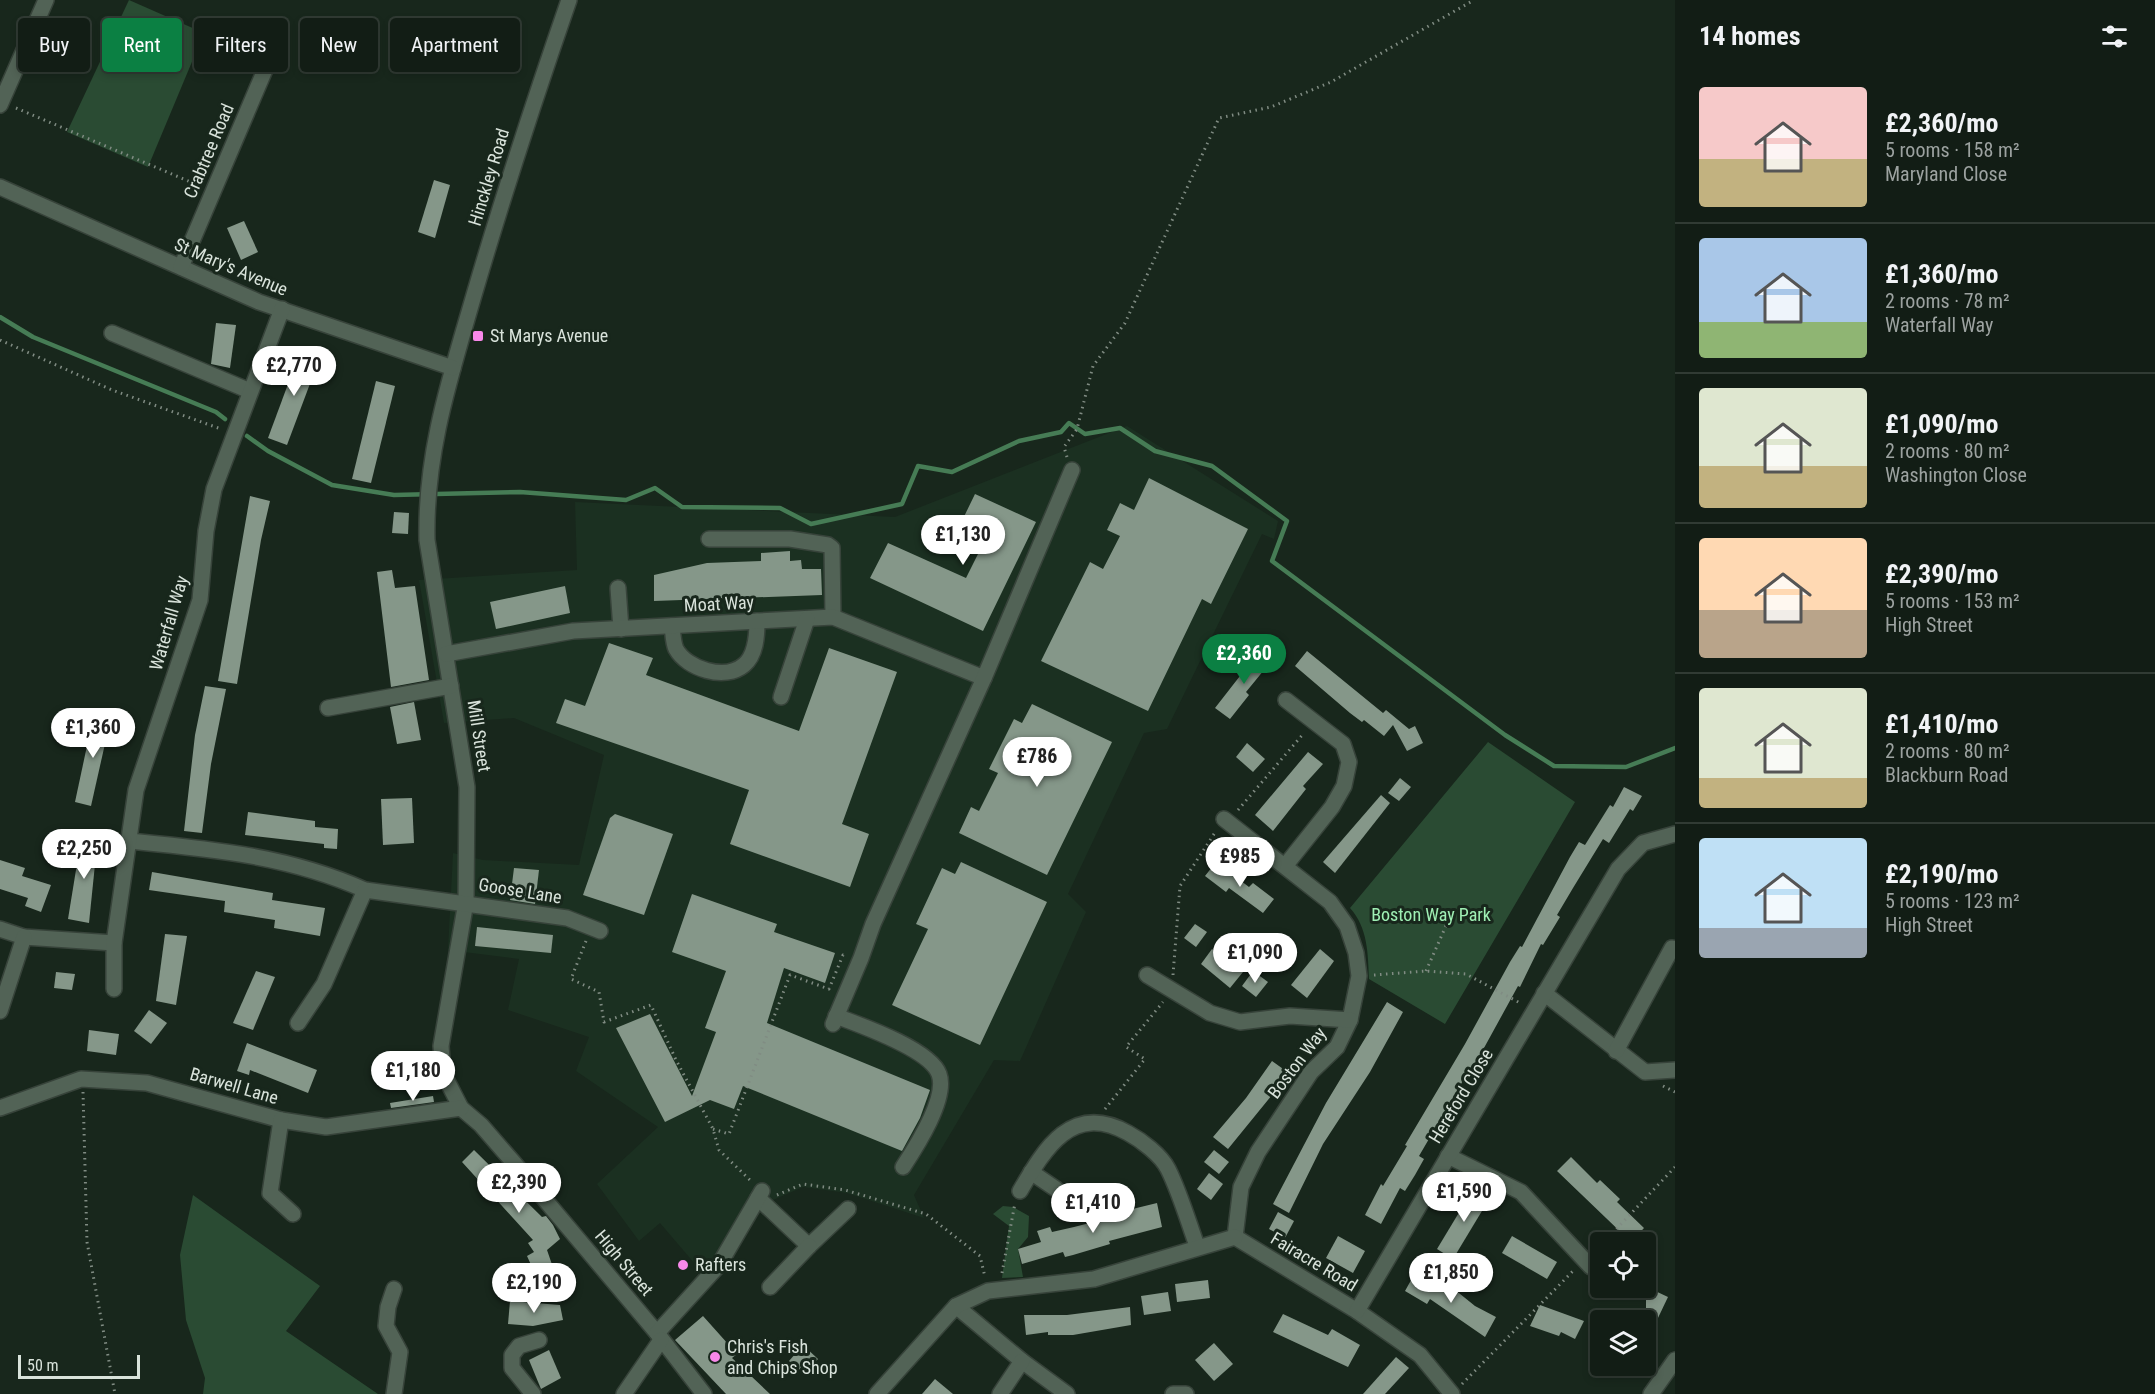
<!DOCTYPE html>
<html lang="en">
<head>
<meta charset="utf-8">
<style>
  :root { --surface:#121d15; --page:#1f2a22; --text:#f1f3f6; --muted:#9ca2a0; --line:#313b34; --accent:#0b8043 }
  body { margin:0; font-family:"Roboto Condensed",sans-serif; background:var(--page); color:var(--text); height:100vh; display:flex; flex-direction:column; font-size:22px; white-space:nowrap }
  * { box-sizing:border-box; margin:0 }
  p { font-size:20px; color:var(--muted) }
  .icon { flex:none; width:33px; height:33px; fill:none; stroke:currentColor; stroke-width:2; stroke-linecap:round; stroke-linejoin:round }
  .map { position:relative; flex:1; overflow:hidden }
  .sheet { display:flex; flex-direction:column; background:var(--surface); width:480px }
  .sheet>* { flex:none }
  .top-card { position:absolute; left:18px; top:18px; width:570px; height:54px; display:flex; gap:12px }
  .tools { position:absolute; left:1590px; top:1232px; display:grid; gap:12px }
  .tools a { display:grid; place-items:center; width:66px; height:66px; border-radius:6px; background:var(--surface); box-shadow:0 3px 9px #0003,0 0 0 2px var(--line); font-size:30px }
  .scale { position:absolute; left:18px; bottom:15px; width:122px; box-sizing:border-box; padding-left:6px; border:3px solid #d9e3db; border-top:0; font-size:16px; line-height:21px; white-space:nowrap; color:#d9e3db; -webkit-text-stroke:4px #18271c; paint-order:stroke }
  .price { position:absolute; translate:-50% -51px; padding:0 14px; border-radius:21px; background:#fff; color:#222; font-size:20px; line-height:39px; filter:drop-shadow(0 2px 3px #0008) }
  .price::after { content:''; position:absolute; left:50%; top:36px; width:18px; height:14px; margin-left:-9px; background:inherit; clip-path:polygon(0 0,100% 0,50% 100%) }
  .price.active { background:var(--accent); color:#fff }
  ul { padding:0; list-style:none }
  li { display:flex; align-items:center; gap:18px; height:150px; padding:0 24px }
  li+li { border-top:2px solid var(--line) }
  li span { display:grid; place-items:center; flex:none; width:168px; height:120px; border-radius:6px; color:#555 }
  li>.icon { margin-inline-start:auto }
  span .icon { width:72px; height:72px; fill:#fffc; stroke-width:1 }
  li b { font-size:26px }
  h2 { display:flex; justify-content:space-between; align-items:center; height:72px; padding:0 24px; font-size:26px }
  .chip { padding:0 21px; border-radius:6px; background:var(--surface); box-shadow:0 3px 9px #0003,0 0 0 2px var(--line); font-size:21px; line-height:54px }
  .chip.active { background:var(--accent); color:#fff }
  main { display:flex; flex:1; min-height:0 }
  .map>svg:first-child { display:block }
  .built { fill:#1b3021 }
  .green { fill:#2a4b33 }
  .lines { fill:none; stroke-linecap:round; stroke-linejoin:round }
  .stream { stroke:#467c55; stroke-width:4.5 }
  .building { fill:#859789 }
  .minor-casing { stroke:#37433a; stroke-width:18 }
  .path { stroke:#808c83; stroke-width:3; stroke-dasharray:1.5 4.5; stroke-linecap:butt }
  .minor { stroke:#526356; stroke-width:15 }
  .poi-dot { fill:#f888ea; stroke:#18271c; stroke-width:2 }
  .labels { text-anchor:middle; stroke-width:6; stroke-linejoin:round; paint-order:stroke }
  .street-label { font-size:18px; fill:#d9e3db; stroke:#18271c }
  .poi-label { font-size:18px; fill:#d9e3db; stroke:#18271c; text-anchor:start }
  .park-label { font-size:18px; fill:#9fefb4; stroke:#18271c }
</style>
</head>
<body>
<main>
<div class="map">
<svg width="1675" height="1394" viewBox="0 0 1675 1394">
  <rect width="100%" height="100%" fill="#18271c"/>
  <!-- built -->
  <path class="built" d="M1127,426l151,95 -4,18 -12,-5 -95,195 -23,4 -76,161 18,18 -66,149 -26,-1 -80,135 10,23 -77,-25 -44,-6 -30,13 -11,-4 -11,28 -38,61 -53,-62 -21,18 -42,-57 61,-57 -82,-56 13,-34 -81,-27 11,-51 -71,-9 5,-97 30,7 96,5 25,-110 -90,-37 -70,5 -25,-143 158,-10 -2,-68 320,15z"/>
  <!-- green -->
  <g class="green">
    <path d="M129,0l75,33 -56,134 -81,-35z"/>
    <path d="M1488,742l87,60 -130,222 -76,-45c-1,-25 -1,-51 -19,-71z"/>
    <path d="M193,1195l127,91 -34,45 92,63h-175l2,-16 -19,-58 -6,-65z"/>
    <path d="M1003,1206l10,1 16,9 -1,21 -10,12 5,28 -21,1 7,-52 -16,-12z"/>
  </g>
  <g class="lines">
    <!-- stream -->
    <g class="stream">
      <path d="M0,317l33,20 183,75 9,7"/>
      <path d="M247,436l21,15 64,34 62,10 126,-3 106,8 29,-12 27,19 98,1 31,16 91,-20 16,-38 34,6 67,-31 42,-9 8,-9 16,11 35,-6 35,23 57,15 75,55 -15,40 233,174 49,31 72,1 49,-19"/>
    </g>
  </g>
  <!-- building -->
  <g class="building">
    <path d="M434,180l16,5 -15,53 -17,-6z"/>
    <path d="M244,221l14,31 -17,8 -14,-32z"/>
    <path d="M216,323l20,2 -6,43 -19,-4z"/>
    <path d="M301,349l19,8 -33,88 -19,-7z"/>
    <path d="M376,381l19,5 -24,97 -19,-4z"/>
    <path d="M1149,478l99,51 -37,75 -9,-5 -54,112 -107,-50 49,-99 13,7 17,-33 -13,-6 13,-27 14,7z"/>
    <path d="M975,494l61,28 -53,109 -113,-53 18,-35 78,35 18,-36 -26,-13z"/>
    <path d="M250,496l20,5 -9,39 -24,144 -19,-3z"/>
    <path d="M394,512l15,1 -1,21 -16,-1z"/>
    <path d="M790,551v10l11,-1 1,9h19l1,26 -168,6v-26l53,-12 54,-2v-8z"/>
    <path d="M392,570l3,18 20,-2 14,94 -38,7 -14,-115z"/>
    <path d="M565,586l5,27 -74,16 -6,-27z"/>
    <path d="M609,643l44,15 -7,17 153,56 30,-83 68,24 -55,152 27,10 -19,53 -120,-43 19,-54 -193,-67 9,-24 20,7z"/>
    <path d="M1261,649l12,10 -27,33 3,3 -19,24 -15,-11z"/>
    <path d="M1307,651l76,62 3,-3 23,19 6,-3 8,17 -16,8 -14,-26 -9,11 -20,-16 -2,2 -12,-9 -55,-47z"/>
    <path d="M205,686l21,3 -15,75 -9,69 -18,-2 11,-96z"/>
    <path d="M414,702l7,38 -24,4 -7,-37z"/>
    <path d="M1032,704l80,38 -65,133 -88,-42 12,-26 8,4 19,-38 -9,-4 25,-50 8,4z"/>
    <path d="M94,713l17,4 -20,89 -16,-4z"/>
    <path d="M1247,743l18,16 -12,13 -17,-15z"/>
    <path d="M1308,752l15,12 -20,22 3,3 -33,42 -18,-16z"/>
    <path d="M1400,778l11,9 -12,14 -11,-8z"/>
    <path d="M1624,787l18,9 -9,15 -3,-2 -21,34 -6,-4 -30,49 -16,27 3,2 -17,28 -2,-1 -21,43 -2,-1 -45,82 -2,-1 -52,89 5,3 -9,16 -10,16 -5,-3 -19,36 -16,-9 16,-31 2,2 24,-40 -2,-1 60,-101 45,-82 10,-16 2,1 48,-90 9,-15 6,3 25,-40 3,2z"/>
    <path d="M1381,795l9,8 -55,70 -12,-11z"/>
    <path d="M412,798l2,45 -31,2 -2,-46z"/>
    <path d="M248,812l67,9v6l23,2 -1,20 -13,-1v-4l-79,-9z"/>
    <path d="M615,814l58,20 -29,81 -61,-20 27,-77z"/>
    <path d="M82,833l16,2 -9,88 -21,-4z"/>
    <path d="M0,860l25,8 -3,8 29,9 -10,27 -16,-6 3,-8 -28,-9z"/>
    <path d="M961,862l86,40 -67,143 -88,-40 36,-76 -12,-5 26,-56 13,6z"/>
    <path d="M1216,862l33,25 4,-4 21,16 -11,14 -34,-25 -3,4 -21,-16z"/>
    <path d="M514,868l25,2 -4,34 -25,-4z"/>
    <path d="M152,872l121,21 -1,7 53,8 -5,28 -46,-8 1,-8 -51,-8 1,-11 -76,-11z"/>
    <path d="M692,894l85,30 -3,8 61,21 -10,30 -41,-15 -17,55 163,67 -10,28 -18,33 -159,-65 -9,23 -24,-9 -45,22 -49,-94 34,-14 42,82 24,-64 -11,-4 21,-57 -54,-19z"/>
    <path d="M1195,924l12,8 -11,15 -12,-9z"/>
    <path d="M477,927l76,8 -2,18 -76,-7z"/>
    <path d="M165,934l22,2 -11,69 -20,-4z"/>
    <path d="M1212,949l31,23 -13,16 -29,-24z"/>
    <path d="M1320,949l14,12 -27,37 -16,-13z"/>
    <path d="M256,971l19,6 -22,53 -20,-7z"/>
    <path d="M1253,971l15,11 -12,15 -14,-11z"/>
    <path d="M56,972l19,2 -3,16 -18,-2z"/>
    <path d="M1387,1002l16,10 -33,60 -47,72 -34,69 -16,-9 53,-101z"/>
    <path d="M149,1010l18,13 -16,21 -17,-13z"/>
    <path d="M89,1030l30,4 -3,21 -29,-4z"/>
    <path d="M247,1043l70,27 -9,23 -58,-23 -1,5 -12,-4z"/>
    <path d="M1272,1061l14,10 -12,18 2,1 -48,59 -15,-12 33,-39z"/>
    <path d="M433,1096l1,6 -43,6 -1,-5z"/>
    <path d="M474,1150l68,67 4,-1 7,9 7,14 -13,11 10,29 -6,3 -6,-10 -9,4 -9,-20 7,-4 -6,-9 5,-3 -71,-78z"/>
    <path d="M1214,1150l15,12 -10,12 -15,-12z"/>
    <path d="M1571,1157l26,26 3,-3 20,19 -3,3 27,26 -13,14 -74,-71z"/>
    <path d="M1209,1173l14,11 -12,16 -14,-11z"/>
    <path d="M1475,1186l16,10 -38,63 -16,-10z"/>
    <path d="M1157,1203l5,24 -53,14 1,3 -37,11 -8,2 -2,-5 -41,12 -4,-15 23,-7 -4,-11 13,-4 2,5 22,-5 35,-9 -1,-3z"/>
    <path d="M1278,1212l16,9 -9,17 -16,-9z"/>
    <path d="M1338,1236l27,15 -12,22 -27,-15z"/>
    <path d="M1512,1236l45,26 -10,17 -45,-26z"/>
    <path d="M1415,1273l31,17 3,-5 26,21 21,11 -11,20 -55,-38 -3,5 -22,-13z"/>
    <path d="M1208,1280l2,18 -33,4 -2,-18z"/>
    <path d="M1651,1289l17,8 -22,46v-43z"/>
    <path d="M1168,1292l3,19 -27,4 -3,-19z"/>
    <path d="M510,1301l50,4 3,15 -30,6 -25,-2z"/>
    <path d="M1540,1305l44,16 -9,18 -14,-7 -2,4 -29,-10z"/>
    <path d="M1130,1307l1,18 -58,10h-25v-3l-22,3 -2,-20h43z"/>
    <path d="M1283,1314l45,21 4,-6 28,16 -12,22 -75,-35z"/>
    <path d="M703,1316l34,38 -5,4 38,36h-44l-51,-54z"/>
    <path d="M1214,1343l19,21 -19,17 -19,-21z"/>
    <path d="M803,1345l15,14 -13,15 -16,-13z"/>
    <path d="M549,1350l12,28 -20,11 -12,-29z"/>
    <path d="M1396,1357l13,11 -24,26h-22z"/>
    <path d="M935,1379l18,15h-31z"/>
  </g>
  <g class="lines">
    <defs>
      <g id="minor">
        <path d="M569,0c-34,98 -66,196 -95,295 -24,83 -49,158 -47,245l40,247 -1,115 -25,144 2,27 18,35 20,17 33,38 143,170 47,61"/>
        <path d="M0,105l46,-105"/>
        <path d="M0,187l259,115 194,66"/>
        <path d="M181,267l92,-216"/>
        <path d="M112,333l138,58"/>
        <path d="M709,539h81l38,6 4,3 1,69"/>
        <path d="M618,588l3,41"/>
        <path d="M672,626c1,7 1,17 4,23 11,20 49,32 68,16 12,-10 13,-29 13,-44"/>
        <path d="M446,654l127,-23 260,-14 151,61"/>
        <path d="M781,697l26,-78"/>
        <path d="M328,708l123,-22"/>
        <path d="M1224,819l106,83 17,24 9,27 3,23 -9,44 -13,27 -26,25 -53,80 -17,35 -6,50"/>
        <path d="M130,841c82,8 159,15 235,49l202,28 33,13"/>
        <path d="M1285,866l47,-59 12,-21 5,-24 -6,-18 -57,-44"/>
        <path d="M0,929l24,8 90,6"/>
        <path d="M1147,975l63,38 30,9 50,-6 60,4"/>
        <path d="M114,989v-46l22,-153 64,-190 6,-69 8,-42 68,-180"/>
        <path d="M1544,993l101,79 30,-2"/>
        <path d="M0,1011l24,-74"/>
        <path d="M836,1016c24,9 94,33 103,58 9,24 -23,73 -36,93"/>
        <path d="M298,1023l26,-39 41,-94"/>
        <path d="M833,1024l28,-66 12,-34 111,-246 88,-208"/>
        <path d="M1616,1051l56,-103"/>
        <path d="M0,1108l81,-29 66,4 134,37 45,7 135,-19"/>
        <path d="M281,1120l-11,73 23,21"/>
        <path d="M1448,1156l73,36 70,75"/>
        <path d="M1031,1172l25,17"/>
        <path d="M1020,1191c25,-43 52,-89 108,-58 13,7 33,22 40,36 12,24 20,52 29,77"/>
        <path d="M758,1198l51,48 39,-37"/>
        <path d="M1235,1237l122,74 63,44 32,39"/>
        <path d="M770,1287l39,-41"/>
        <path d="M394,1289l-6,18 -2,19 14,26 -6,42"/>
        <path d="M956,1306l66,55 45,33"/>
        <path d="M1357,1311l261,-442 25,-26 32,-9"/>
        <path d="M657,1333l62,-68 43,-74"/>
        <path d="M533,1394l-21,-26v-13l7,-9 20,-6"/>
        <path d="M624,1394l37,-54"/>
        <path d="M877,1394l79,-88 32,-15 106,-12 141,-42"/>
        <path d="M1000,1394l22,-33"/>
        <path d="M1173,1394h13"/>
        <path d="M1651,1394l24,-34"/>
      </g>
    </defs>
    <!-- minor casing -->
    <use href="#minor" class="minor-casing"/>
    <!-- path -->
    <g class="path">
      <path d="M16,108l184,78"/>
      <path d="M0,340l112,50 109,39"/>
      <path d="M1067,457l-3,-10 13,-18 16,-63 32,-43 94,-205 52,-11 60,-25 143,-82"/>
      <path d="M1238,810l66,-77"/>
      <path d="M586,941l-15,38 28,13 5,30 47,-17 25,55 37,69 6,21 33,32"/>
      <path d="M1426,971l23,-52"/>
      <path d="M1173,975l7,-89 36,-55"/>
      <path d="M1374,975l52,-4 40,3 56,30"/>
      <path d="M1663,1086l12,6"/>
      <path d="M83,1092l4,150 28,152"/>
      <path d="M1105,1109l40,-50 -19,-12 37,-45"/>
      <path d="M713,1129l16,5 61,-159 39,14 14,-34 4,1"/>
      <path d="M777,1195l26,-11 42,6 81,24 54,42 5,21"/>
      <path d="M1604,1242l71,-75"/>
      <path d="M1002,1273l13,-70"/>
      <path d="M1462,1384l111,-113"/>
    </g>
    <!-- minor -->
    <use href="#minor" class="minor"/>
  </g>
  <!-- markers -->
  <g class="poi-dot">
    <rect x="472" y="330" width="12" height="12" rx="3"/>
    <circle cx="683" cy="1265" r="6"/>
    <circle cx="715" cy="1357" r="6"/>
  </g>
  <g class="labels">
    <!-- street labels -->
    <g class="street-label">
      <text transform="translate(209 151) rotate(-67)" y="6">Crabtree Road</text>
      <text transform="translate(489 177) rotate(-73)" y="6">Hinckley Road</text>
      <text transform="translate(231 267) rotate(23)" y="6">St Mary's Avenue</text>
      <text transform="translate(719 604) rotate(-3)" y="6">Moat Way</text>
      <text transform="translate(169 623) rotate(-74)" y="6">Waterfall Way</text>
      <text transform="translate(479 736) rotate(81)" y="6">Mill Street</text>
      <text transform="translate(520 891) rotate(9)" y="6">Goose Lane</text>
      <text transform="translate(1297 1063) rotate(-53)" y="6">Boston Way</text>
      <text transform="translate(234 1086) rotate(16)" y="6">Barwell Lane</text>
      <text transform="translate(1461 1096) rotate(-59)" y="6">Hereford Close</text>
      <text transform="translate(1314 1262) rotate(31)" y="6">Fairacre Road</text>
      <text transform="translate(624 1263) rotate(50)" y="6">High Street</text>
    </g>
    <!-- poi labels -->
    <g class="poi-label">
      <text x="490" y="342">St Marys Avenue</text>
      <text x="695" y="1271">Rafters</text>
      <text x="727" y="1353">Chris's Fish<tspan x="727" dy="21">and Chips Shop</tspan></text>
    </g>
    <!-- park labels -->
    <g class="park-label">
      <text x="1431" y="921">Boston Way Park</text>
    </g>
  </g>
</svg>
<div class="tools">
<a><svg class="icon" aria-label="locate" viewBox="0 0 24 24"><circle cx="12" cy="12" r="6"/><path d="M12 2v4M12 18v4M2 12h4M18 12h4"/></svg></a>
<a><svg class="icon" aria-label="layers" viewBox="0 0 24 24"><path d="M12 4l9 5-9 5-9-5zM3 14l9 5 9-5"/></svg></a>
</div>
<div class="scale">50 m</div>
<b class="price" style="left:294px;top:397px">£2,770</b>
<b class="price" style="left:963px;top:566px">£1,130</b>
<b class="price active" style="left:1244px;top:685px">£2,360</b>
<b class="price" style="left:93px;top:759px">£1,360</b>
<b class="price" style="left:1037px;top:788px">£786</b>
<b class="price" style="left:84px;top:880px">£2,250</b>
<b class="price" style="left:1240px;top:888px">£985</b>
<b class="price" style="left:1255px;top:984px">£1,090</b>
<b class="price" style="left:413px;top:1102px">£1,180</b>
<b class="price" style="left:519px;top:1214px">£2,390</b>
<b class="price" style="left:1464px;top:1223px">£1,590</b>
<b class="price" style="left:1093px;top:1234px">£1,410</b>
<b class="price" style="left:1451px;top:1304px">£1,850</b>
<b class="price" style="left:534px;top:1314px">£2,190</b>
<div class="top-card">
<a class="chip">Buy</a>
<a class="chip active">Rent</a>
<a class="chip">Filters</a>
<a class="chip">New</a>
<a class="chip">Apartment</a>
</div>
</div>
<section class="sheet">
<h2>14 homes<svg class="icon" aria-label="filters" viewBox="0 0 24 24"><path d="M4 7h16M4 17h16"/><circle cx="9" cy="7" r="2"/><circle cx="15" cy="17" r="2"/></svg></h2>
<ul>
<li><span style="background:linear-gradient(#f6c9c9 60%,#c2b280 0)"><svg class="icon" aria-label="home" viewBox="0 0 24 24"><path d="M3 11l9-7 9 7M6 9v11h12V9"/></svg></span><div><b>£2,360/mo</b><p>5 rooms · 158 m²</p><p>Maryland Close</p></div></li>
<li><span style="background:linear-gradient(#a9c7e8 70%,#8fb573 0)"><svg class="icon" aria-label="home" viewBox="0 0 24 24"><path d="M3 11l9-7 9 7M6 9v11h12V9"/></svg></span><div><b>£1,360/mo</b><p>2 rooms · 78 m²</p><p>Waterfall Way</p></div></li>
<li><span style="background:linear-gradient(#dfe7d0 65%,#c2b280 0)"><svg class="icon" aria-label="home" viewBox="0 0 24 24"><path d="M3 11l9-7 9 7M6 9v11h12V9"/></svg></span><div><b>£1,090/mo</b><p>2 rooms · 80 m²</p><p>Washington Close</p></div></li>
<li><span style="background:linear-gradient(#ffd9b3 60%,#b9a48a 0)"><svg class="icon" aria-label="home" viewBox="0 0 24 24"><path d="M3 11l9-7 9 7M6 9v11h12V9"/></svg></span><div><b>£2,390/mo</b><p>5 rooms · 153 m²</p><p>High Street</p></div></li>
<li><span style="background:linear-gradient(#dfe7d0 75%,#c2b280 0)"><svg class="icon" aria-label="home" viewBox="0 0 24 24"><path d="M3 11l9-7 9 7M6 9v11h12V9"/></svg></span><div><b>£1,410/mo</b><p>2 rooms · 80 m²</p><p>Blackburn Road</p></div></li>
<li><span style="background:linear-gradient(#bfe0f5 75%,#9aa5b1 0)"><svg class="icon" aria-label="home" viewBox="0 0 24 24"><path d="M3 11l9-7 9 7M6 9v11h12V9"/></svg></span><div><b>£2,190/mo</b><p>5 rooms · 123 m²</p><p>High Street</p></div></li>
</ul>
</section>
</main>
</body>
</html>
